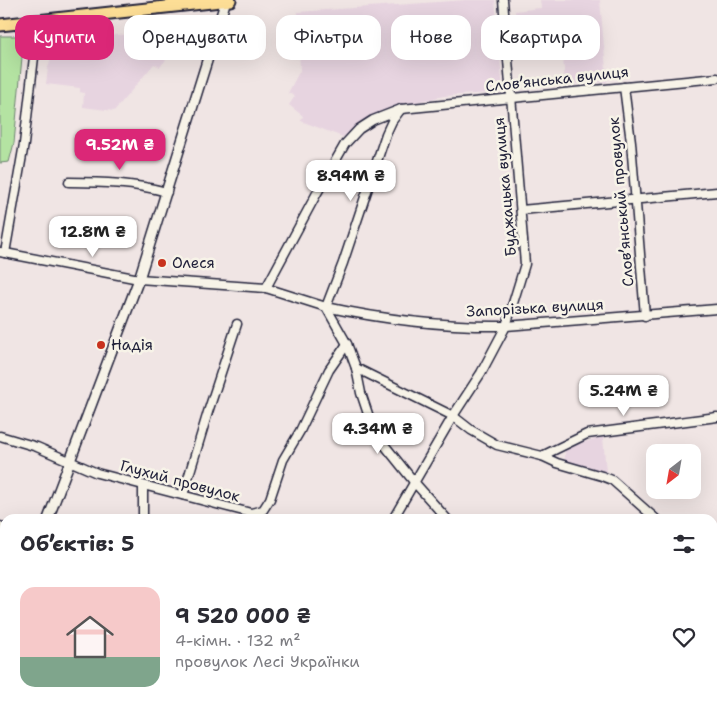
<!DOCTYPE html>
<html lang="uk">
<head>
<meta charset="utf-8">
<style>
  :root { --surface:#fff; --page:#f2f2f3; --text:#2b2b33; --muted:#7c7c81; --accent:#db2777 }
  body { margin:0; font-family:"Shantell Sans",sans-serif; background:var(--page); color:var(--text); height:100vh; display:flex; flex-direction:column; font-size:19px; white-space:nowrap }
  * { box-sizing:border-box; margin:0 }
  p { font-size:16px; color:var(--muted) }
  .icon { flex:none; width:28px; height:28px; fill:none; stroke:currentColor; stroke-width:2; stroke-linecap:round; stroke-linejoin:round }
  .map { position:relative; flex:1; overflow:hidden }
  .sheet { position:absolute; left:0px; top:514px; width:718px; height:196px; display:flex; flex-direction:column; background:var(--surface); border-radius:15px 15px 0 0; box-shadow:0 5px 20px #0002 }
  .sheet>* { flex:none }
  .banner { position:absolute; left:15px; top:15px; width:688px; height:45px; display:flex; gap:10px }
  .needle { width:32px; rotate:211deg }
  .tools { position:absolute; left:646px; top:444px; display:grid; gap:10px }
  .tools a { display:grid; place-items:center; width:55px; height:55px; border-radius:10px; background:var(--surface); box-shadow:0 5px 20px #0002; font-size:25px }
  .price { position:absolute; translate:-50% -42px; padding:0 11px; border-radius:10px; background:#fff; color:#222; font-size:16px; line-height:32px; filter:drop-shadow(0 1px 2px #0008) }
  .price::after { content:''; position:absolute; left:50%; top:30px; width:15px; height:11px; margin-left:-8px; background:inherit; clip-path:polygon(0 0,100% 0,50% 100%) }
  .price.on { background:var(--accent); color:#fff }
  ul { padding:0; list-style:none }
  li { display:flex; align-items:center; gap:15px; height:125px; padding:0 20px }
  li span { display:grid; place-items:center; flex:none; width:140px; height:100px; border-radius:15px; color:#555 }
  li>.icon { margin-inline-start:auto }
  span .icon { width:60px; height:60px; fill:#fffc; stroke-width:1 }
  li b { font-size:21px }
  h2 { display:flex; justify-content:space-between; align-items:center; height:60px; padding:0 20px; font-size:21px }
  .tag { padding:0 18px; border-radius:15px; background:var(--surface); box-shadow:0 5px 20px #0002; font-size:18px; line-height:45px }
  .tag.on { background:var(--accent); color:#fff }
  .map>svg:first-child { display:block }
  .built { fill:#e7d4e0 }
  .green { fill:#b4e3a2; stroke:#6b826e }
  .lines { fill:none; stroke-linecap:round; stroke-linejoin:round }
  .minor-casing { stroke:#22223b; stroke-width:11 }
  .tertiary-casing { stroke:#22223b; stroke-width:12 }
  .primary-casing { stroke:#22223b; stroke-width:15 }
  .minor { stroke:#f7f3e8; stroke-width:8 }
  .tertiary { stroke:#f7f3e8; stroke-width:9 }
  .primary { stroke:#fdde96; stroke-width:11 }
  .poi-dot { fill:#c8321e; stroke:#f7f3e8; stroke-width:2 }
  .labels { text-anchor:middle; stroke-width:5; stroke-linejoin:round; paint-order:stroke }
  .street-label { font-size:15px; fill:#22223b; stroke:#f7f3e8 }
  .poi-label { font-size:15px; fill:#22223b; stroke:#f7f3e8; text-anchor:start }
</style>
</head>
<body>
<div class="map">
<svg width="717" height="709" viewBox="0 0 717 709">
  <rect width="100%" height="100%" fill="#f0e5e4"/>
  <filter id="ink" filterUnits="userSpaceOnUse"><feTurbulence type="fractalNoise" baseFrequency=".02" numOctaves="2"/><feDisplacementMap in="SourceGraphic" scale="10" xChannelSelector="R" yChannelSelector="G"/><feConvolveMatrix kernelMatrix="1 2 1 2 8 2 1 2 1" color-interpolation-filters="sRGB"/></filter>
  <g filter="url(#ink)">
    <!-- built -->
    <g class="built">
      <path d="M466,0h29l8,92 -59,4 -46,10 -27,10 -28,21 -42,-16 2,-5 -14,-11 6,-9 -7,-3 10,-19 2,-2 -2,-60z"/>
      <path d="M540,0h60l7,82 -42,2 -4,-56 -44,5 -2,-22 26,-3z"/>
      <path d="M215,18l-3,9h-10l-4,12 -20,6 -18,22 -6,-3 -40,47 -31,-4 1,-14 -4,-1v-4l-34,-4 2,-16 4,-14 -1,-15 118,-7 3,-3 -1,-7z"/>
      <path d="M603,437l3,35 -41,-10v-15z"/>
    </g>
    <!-- green -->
    <path class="green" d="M0,36h24l-10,107 -5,19 -9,1z"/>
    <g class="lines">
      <defs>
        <g id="minor">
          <path d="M624,87l7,55 14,174"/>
          <path d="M401,109l-9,12 -6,13 -43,129 -17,44c60,13 119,20 180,19l211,-17"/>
          <path d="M69,182c34,0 65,1 98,10"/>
          <path d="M521,210l196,-18"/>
          <path d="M0,252l139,27 127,9 60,19 21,37 9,24 97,48 18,14 26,15 45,11 15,7 45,13 10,4 44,39"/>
          <path d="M5,253l19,-109 14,-122"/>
          <path d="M266,288l51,-95 28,-49 14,-15 14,-9 28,-11 316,-31"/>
          <path d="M356,368l5,25 13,39 41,51 32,36"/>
          <path d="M0,436l37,11 60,26 154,40 12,-3 7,-11 13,-39 17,-29 29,-61 18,-26"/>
          <path d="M542,456l45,-22 130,-17"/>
          <path d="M143,486v33"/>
          <path d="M183,495l25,-83 29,-88"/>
          <path d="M393,519l60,-103 28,-43 25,-47 19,-62 -22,-264"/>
          <path d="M0,526l5,3"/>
          <path d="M712,577l5,6"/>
          <path d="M712,671l5,-1"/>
          <path d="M286,705l6,4"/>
          <path d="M500,705l3,4"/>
          <path d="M682,705l4,4"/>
          <path d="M146,709l2,-4"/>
          <path d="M276,709l2,-4"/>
          <path d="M589,709l3,-4"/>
        </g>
        <g id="tertiary">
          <path d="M48,519l91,-240 87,-279"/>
          <path d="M0,645l5,-14"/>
        </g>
        <path id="primary" d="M0,25l230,-25"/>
      </defs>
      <!-- minor casing -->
      <use href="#minor" class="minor-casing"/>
      <!-- tertiary casing -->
      <use href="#tertiary" class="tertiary-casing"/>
      <!-- primary casing -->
      <use href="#primary" class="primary-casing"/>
      <!-- minor -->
      <use href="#minor" class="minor"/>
      <!-- tertiary -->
      <use href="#tertiary" class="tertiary"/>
      <!-- primary -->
      <use href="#primary" class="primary"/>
    </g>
  </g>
  <!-- markers -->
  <g class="poi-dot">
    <circle cx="162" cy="263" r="5"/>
    <circle cx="101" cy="345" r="5"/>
  </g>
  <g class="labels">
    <!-- street labels -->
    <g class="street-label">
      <text transform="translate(557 79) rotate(-6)" y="5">Словʼянська вулиця</text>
      <text transform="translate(505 187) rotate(-95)" y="5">Буджацька вулиця</text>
      <text transform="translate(621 202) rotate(-95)" y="5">Словʼянський провулок</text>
      <text transform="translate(535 308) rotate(-3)" y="5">Запорізька вулиця</text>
      <text transform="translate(180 481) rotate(15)" y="5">Глухий провулок</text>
    </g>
    <!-- poi labels -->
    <g class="poi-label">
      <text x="172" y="268">Олеся</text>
      <text x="111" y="350">Надія</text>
    </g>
  </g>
</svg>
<div class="tools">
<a><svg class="needle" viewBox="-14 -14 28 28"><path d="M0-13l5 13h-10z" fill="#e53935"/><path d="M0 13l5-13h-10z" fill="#7c7c81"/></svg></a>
</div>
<b class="price on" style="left:120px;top:171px">9.52M ₴</b>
<b class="price" style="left:351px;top:202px">8.94M ₴</b>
<b class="price" style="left:93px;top:258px">12.8M ₴</b>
<b class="price" style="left:624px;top:417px">5.24M ₴</b>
<b class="price" style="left:378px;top:455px">4.34M ₴</b>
<div class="banner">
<a class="tag on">Купити</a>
<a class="tag">Орендувати</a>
<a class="tag">Фільтри</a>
<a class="tag">Нове</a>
<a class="tag">Квартира</a>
</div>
<section class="sheet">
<h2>Об’єктів: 5<svg class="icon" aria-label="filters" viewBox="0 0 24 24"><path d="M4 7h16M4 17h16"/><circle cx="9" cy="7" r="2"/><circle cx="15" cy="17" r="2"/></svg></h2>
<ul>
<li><span style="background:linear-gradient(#f6c9c9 70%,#7fa58c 0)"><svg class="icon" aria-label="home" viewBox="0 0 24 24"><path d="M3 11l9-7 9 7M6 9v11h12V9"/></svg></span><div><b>9 520 000 ₴</b><p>4-кімн. · 132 m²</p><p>провулок Лесі Українки</p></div><svg class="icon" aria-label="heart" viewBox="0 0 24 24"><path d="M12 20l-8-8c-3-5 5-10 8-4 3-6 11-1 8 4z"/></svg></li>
</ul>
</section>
</div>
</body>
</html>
